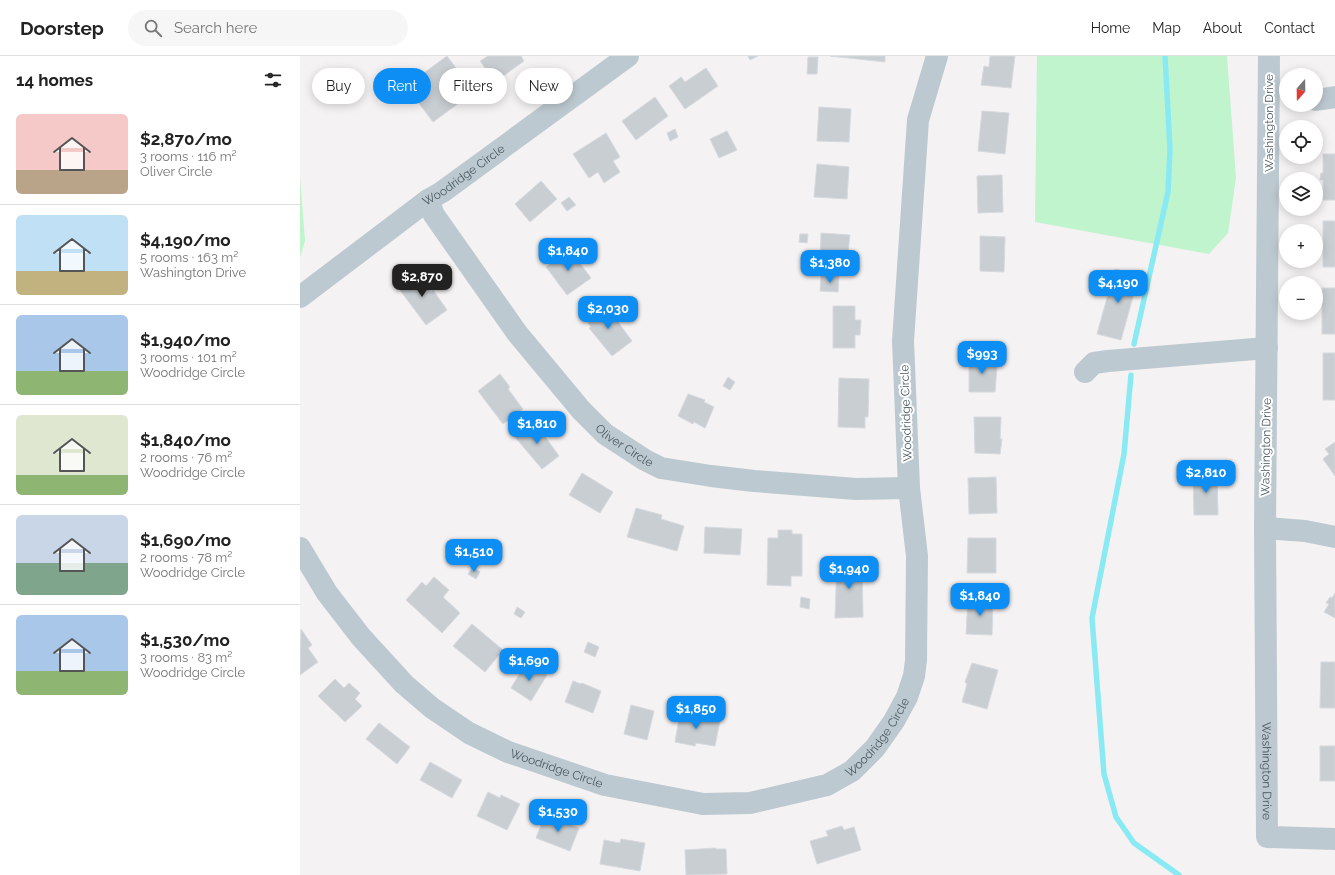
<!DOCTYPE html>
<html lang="en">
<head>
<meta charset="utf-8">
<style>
  :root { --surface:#fff; --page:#f6f6f6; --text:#222; --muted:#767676; --line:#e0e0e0; --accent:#0d8ef4 }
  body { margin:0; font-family:Raleway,sans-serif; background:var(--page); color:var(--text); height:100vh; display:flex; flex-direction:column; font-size:15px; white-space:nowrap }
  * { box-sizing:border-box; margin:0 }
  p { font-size:13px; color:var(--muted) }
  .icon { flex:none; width:22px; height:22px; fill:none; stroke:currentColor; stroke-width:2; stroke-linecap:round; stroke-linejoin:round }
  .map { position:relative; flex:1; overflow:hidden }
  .sheet { display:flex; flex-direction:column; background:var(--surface); width:300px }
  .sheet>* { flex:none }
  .guide { position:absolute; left:12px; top:12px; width:380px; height:36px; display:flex; gap:8px }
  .needle { width:26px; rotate:200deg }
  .fabs { position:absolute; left:979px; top:12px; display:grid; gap:8px }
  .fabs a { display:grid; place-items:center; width:44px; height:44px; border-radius:50%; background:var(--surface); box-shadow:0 2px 10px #0003; font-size:20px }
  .price { position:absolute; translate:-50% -34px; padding:0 9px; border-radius:8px; background:var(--accent); color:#fff; font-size:13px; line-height:26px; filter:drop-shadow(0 1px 2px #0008) }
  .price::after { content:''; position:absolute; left:50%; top:24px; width:12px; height:9px; margin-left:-6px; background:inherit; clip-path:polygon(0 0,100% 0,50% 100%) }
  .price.selected { background:#222; color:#fff }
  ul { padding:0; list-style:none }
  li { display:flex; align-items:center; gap:12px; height:100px; padding:0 16px }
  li+li { border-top:1px solid var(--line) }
  li span { display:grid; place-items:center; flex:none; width:112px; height:80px; border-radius:6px; color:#555 }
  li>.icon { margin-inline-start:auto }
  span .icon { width:48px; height:48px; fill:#fffc; stroke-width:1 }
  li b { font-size:17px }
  h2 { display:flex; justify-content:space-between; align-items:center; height:48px; padding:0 16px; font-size:17px }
  .chip { padding:0 14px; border-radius:18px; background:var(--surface); box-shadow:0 2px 10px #0003; font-size:14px; line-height:36px }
  .chip.selected { background:var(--accent); color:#fff }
  header { display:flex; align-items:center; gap:24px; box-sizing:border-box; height:56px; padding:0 20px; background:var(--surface); border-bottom:1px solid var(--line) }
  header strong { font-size:19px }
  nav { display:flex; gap:22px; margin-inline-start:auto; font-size:14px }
  .search { width:280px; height:36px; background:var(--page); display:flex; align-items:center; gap:10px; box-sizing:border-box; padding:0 14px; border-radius:22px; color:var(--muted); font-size:15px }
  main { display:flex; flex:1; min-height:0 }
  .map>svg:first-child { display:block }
  .green { fill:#bff4cd }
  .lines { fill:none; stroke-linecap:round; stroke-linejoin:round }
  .stream { stroke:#8aeaf3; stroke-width:5.5 }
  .building { fill:#c9ced2; stroke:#d6d9de }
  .minor { stroke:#bdc9d0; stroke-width:22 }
  .labels { text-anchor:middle; stroke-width:4; stroke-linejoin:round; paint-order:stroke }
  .street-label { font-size:12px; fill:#485962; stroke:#fff }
</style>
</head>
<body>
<header>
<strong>Doorstep</strong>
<div class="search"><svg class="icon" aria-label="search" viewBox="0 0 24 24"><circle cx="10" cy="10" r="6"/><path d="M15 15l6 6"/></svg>Search here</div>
<nav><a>Home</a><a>Map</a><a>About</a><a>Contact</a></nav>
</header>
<main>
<section class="sheet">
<h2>14 homes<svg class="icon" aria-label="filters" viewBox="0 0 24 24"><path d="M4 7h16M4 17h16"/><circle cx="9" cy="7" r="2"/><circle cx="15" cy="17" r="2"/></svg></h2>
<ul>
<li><span style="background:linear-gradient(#f6c9c9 70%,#b9a48a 0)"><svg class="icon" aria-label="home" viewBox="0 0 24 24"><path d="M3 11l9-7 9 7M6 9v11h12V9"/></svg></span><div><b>$2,870/mo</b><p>3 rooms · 116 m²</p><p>Oliver Circle</p></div></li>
<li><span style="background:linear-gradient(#bfe0f5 70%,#c2b280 0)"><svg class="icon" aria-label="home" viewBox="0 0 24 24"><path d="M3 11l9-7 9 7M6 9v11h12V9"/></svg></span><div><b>$4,190/mo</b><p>5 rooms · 163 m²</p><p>Washington Drive</p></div></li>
<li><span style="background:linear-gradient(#a9c7e8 70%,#8fb573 0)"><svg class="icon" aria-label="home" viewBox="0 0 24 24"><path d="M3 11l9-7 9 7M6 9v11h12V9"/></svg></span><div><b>$1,940/mo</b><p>3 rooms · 101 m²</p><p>Woodridge Circle</p></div></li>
<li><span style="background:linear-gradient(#dfe7d0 75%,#8fb573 0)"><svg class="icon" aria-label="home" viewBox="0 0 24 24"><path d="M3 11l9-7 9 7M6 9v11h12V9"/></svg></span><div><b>$1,840/mo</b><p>2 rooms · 76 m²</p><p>Woodridge Circle</p></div></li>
<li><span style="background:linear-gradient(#c9d6e8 60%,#7fa58c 0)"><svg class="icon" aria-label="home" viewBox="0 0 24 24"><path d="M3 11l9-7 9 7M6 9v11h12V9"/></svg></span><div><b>$1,690/mo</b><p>2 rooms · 78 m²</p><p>Woodridge Circle</p></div></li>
<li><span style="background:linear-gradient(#a9c7e8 70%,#8fb573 0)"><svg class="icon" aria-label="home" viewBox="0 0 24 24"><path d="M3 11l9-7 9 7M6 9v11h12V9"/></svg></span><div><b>$1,530/mo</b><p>3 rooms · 83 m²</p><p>Woodridge Circle</p></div></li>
</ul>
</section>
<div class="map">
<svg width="1035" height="819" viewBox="0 0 1035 819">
  <rect width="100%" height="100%" fill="#f5f2f3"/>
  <!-- green -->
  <g class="green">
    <path d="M737,0h190l9,122 -8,55 -19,21 -174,-32z"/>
    <path d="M0,121l5,64 -5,17z"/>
  </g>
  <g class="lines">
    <!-- stream -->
    <g class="stream">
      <path d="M834,288l34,-152 2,-43 -5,-93"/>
      <path d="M831,319l-7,79 -32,164 12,156 12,43 18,26 45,32"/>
    </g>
  </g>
  <!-- building -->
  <g class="building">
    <path d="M147,0l27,36 -41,30 -27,-36z"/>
    <path d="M188,0h33l3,5 -29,21 -15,-21z"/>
    <path d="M448,0h10l-8,4z"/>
    <path d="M530,0h55v6z"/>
    <path d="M690,0h25l-4,32 -30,-3 3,-19 5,1z"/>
    <path d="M508,1h10l-1,17h-10z"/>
    <path d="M406,12l12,18 -33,23 -16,-23 12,-9 4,5z"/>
    <path d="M355,41l13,19 -32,24 -14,-19z"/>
    <path d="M519,51l32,2 -2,33 -32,-1z"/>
    <path d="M682,55l27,2 -4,41 -27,-3z"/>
    <path d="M375,73l3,8 -8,4 -3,-8z"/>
    <path d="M427,75l10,19 -18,8 -9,-19z"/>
    <path d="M306,77l14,24 -7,4 7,11 -16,11 -6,-11 -9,6 -16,-24z"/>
    <path d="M1023,98h12v46h-12v-20h-3l1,-7h2z"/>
    <path d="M517,108l32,3 -2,32 -33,-2z"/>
    <path d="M702,119l1,37 -25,1 -1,-37z"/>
    <path d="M241,125l16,18 -27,23 -15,-18z"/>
    <path d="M269,141l7,8 -9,6 -6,-8z"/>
    <rect x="1023" y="165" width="12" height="46"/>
    <path d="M521,177l29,2 -3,27h-2l-1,13 -32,-3 1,-13h7z"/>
    <path d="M500,178h8l-1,9 -8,-1z"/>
    <path d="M680,180l25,1 -1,35 -24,-1z"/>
    <path d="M270,194l21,28 -24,17 -21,-28z"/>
    <path d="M815,213l24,6 -18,65 -24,-6z"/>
    <path d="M117,215l14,21 2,-2 14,20 -21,15 -29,-39z"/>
    <path d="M521,219l18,1 -1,16 -18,-1z"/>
    <rect x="1022" y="232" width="13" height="46"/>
    <path d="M304,247l28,38 -20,15 -23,-28 2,-1 -7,-9z"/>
    <path d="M533,250h22v14h6l-1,15h-5v13h-22z"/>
    <rect x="1023" y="297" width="12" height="47"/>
    <path d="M669,301l26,1v9h2l-2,25h-26z"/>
    <path d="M200,318l10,13 -2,2 15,20 -20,15 -25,-33z"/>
    <path d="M428,321l7,5 -5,8 -7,-4z"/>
    <path d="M539,322l30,1 -1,38h-3v11l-27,-1z"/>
    <path d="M388,338l17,6 -1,2 10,5 -9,21 -11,-6 -1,2 -15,-8z"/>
    <path d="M674,361h27l-1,22h2l-2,15 -25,-1z"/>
    <path d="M236,364l10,13 -2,2 15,21 -17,13 -27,-32z"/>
    <path d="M1035,386v34l-12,-17 6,-5 -4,-5z"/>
    <path d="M914,416h3l1,43h-24l-1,-42z"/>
    <path d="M282,417l31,19 -13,21 -31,-18z"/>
    <path d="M696,421l1,36 -28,1 -1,-36z"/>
    <path d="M336,452l26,7 -1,4 23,7 -7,25 -50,-14z"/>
    <path d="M405,471l37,2 -2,26 -36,-2z"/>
    <path d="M478,474h14v4h10v42h-11v10l-24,-1 1,-47h10z"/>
    <path d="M668,482h28v35h-29z"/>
    <path d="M537,506h25l1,55 -28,1z"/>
    <path d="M173,511l7,5 -4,7 -8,-5z"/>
    <path d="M134,521l15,13 -6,7 17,16 -18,20 -36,-33 16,-18 4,4z"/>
    <path d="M1035,537v25l-11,-6 5,-8 -3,-1 4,-6 2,1z"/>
    <path d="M501,541l9,2 -1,10 -9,-2z"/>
    <path d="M668,542l25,2 -1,35 -26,-1z"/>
    <path d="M217,551l8,5 -4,6 -7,-4z"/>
    <path d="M172,568l31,26 -18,22 -32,-26z"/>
    <path d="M1,573l11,16 -4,3 10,14 -18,13z"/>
    <path d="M288,586l11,5 -4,10 -11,-5z"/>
    <path d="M1021,606h14v46h-15z"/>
    <path d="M226,607l21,12 -16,26 -20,-13z"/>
    <path d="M672,607l26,7 -11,39 -25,-7 5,-18 -2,-2z"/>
    <path d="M35,623l9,9 5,-5 11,10 -5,6 7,7 -17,16 -27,-26z"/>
    <path d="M273,625l8,3 1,-1 19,8 -8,22 -28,-11z"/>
    <path d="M331,649l23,6 -7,29 -23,-6z"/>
    <path d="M381,651l10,2 -1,7 30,5 -5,25 -19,-3 -1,3 -20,-4z"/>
    <path d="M79,667l31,24 -13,17 -31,-25z"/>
    <rect x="1020" y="690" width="15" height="35"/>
    <path d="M130,706l32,18 -10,18 -32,-18z"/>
    <path d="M188,736l12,6 1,-3 19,9 -13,26 -30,-14z"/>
    <path d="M245,759l34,13 -9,23 -34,-13z"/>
    <path d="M542,770l2,4 10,-3 7,23 -44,14 -7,-23 18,-5 -2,-5z"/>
    <path d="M321,783l24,4 -5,28 -40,-7 4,-24 16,3z"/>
    <path d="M415,792l1,1h10l1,25 -41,1 -1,-25z"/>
  </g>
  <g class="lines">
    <!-- minor -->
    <g class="minor">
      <path id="s1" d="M969,0l-4,472 2,309 68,2"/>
      <path d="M1016,44l19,-3"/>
      <path id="s2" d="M128,144l6,15 83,118 64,77 24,24 40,26 16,8 50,8 43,5 102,8 53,-1"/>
      <path id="s3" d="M0,241l128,-97 14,-8 186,-136"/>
      <path d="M785,316l9,-9 14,-2 159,-13"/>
      <path d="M965,472l40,3 30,6"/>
      <path id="s4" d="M0,492l27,45 34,44 43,47 28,24 37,25 39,19 97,33 98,19 47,-1 77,-18 25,-14 23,-23 19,-27 13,-24 7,-21 2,-16 1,-104 -8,-68 -6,-147 15,-221 19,-64"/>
    </g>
  </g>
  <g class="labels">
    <!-- street labels -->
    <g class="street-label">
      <text transform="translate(969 67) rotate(-90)" y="4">Washington Drive</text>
      <text dy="4" stroke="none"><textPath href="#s3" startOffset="204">Woodridge Circle</textPath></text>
      <text transform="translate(606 357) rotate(-92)" y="4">Woodridge Circle</text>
      <text dy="4" stroke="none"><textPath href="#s2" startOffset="317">Oliver Circle</textPath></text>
      <text transform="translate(966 391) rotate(-89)" y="4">Washington Drive</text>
      <text dy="4" stroke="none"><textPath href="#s4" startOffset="696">Woodridge Circle</textPath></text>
      <text dy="4" stroke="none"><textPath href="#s4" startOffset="348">Woodridge Circle</textPath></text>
      <text dy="4" stroke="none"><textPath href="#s1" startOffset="715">Washington Drive</textPath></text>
    </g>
  </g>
</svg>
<div class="fabs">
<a><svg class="needle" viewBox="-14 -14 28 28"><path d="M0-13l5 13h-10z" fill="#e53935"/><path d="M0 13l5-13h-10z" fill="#767676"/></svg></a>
<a><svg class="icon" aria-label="locate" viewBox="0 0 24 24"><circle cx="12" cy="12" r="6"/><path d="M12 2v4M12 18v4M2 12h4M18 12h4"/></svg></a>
<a><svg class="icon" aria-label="layers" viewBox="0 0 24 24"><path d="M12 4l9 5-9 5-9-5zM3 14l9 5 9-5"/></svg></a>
<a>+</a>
<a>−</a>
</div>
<b class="price" style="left:268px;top:216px">$1,840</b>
<b class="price" style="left:530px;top:228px">$1,380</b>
<b class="price selected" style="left:122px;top:242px">$2,870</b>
<b class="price" style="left:818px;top:248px">$4,190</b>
<b class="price" style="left:308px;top:274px">$2,030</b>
<b class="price" style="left:682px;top:319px">$993</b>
<b class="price" style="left:237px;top:389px">$1,810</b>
<b class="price" style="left:906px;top:438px">$2,810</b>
<b class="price" style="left:174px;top:517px">$1,510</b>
<b class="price" style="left:549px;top:534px">$1,940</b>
<b class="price" style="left:680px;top:561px">$1,840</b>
<b class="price" style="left:229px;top:626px">$1,690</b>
<b class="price" style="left:396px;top:674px">$1,850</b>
<b class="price" style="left:258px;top:777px">$1,530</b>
<div class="guide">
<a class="chip">Buy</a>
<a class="chip selected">Rent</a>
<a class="chip">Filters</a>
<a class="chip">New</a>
</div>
</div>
</main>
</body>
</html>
